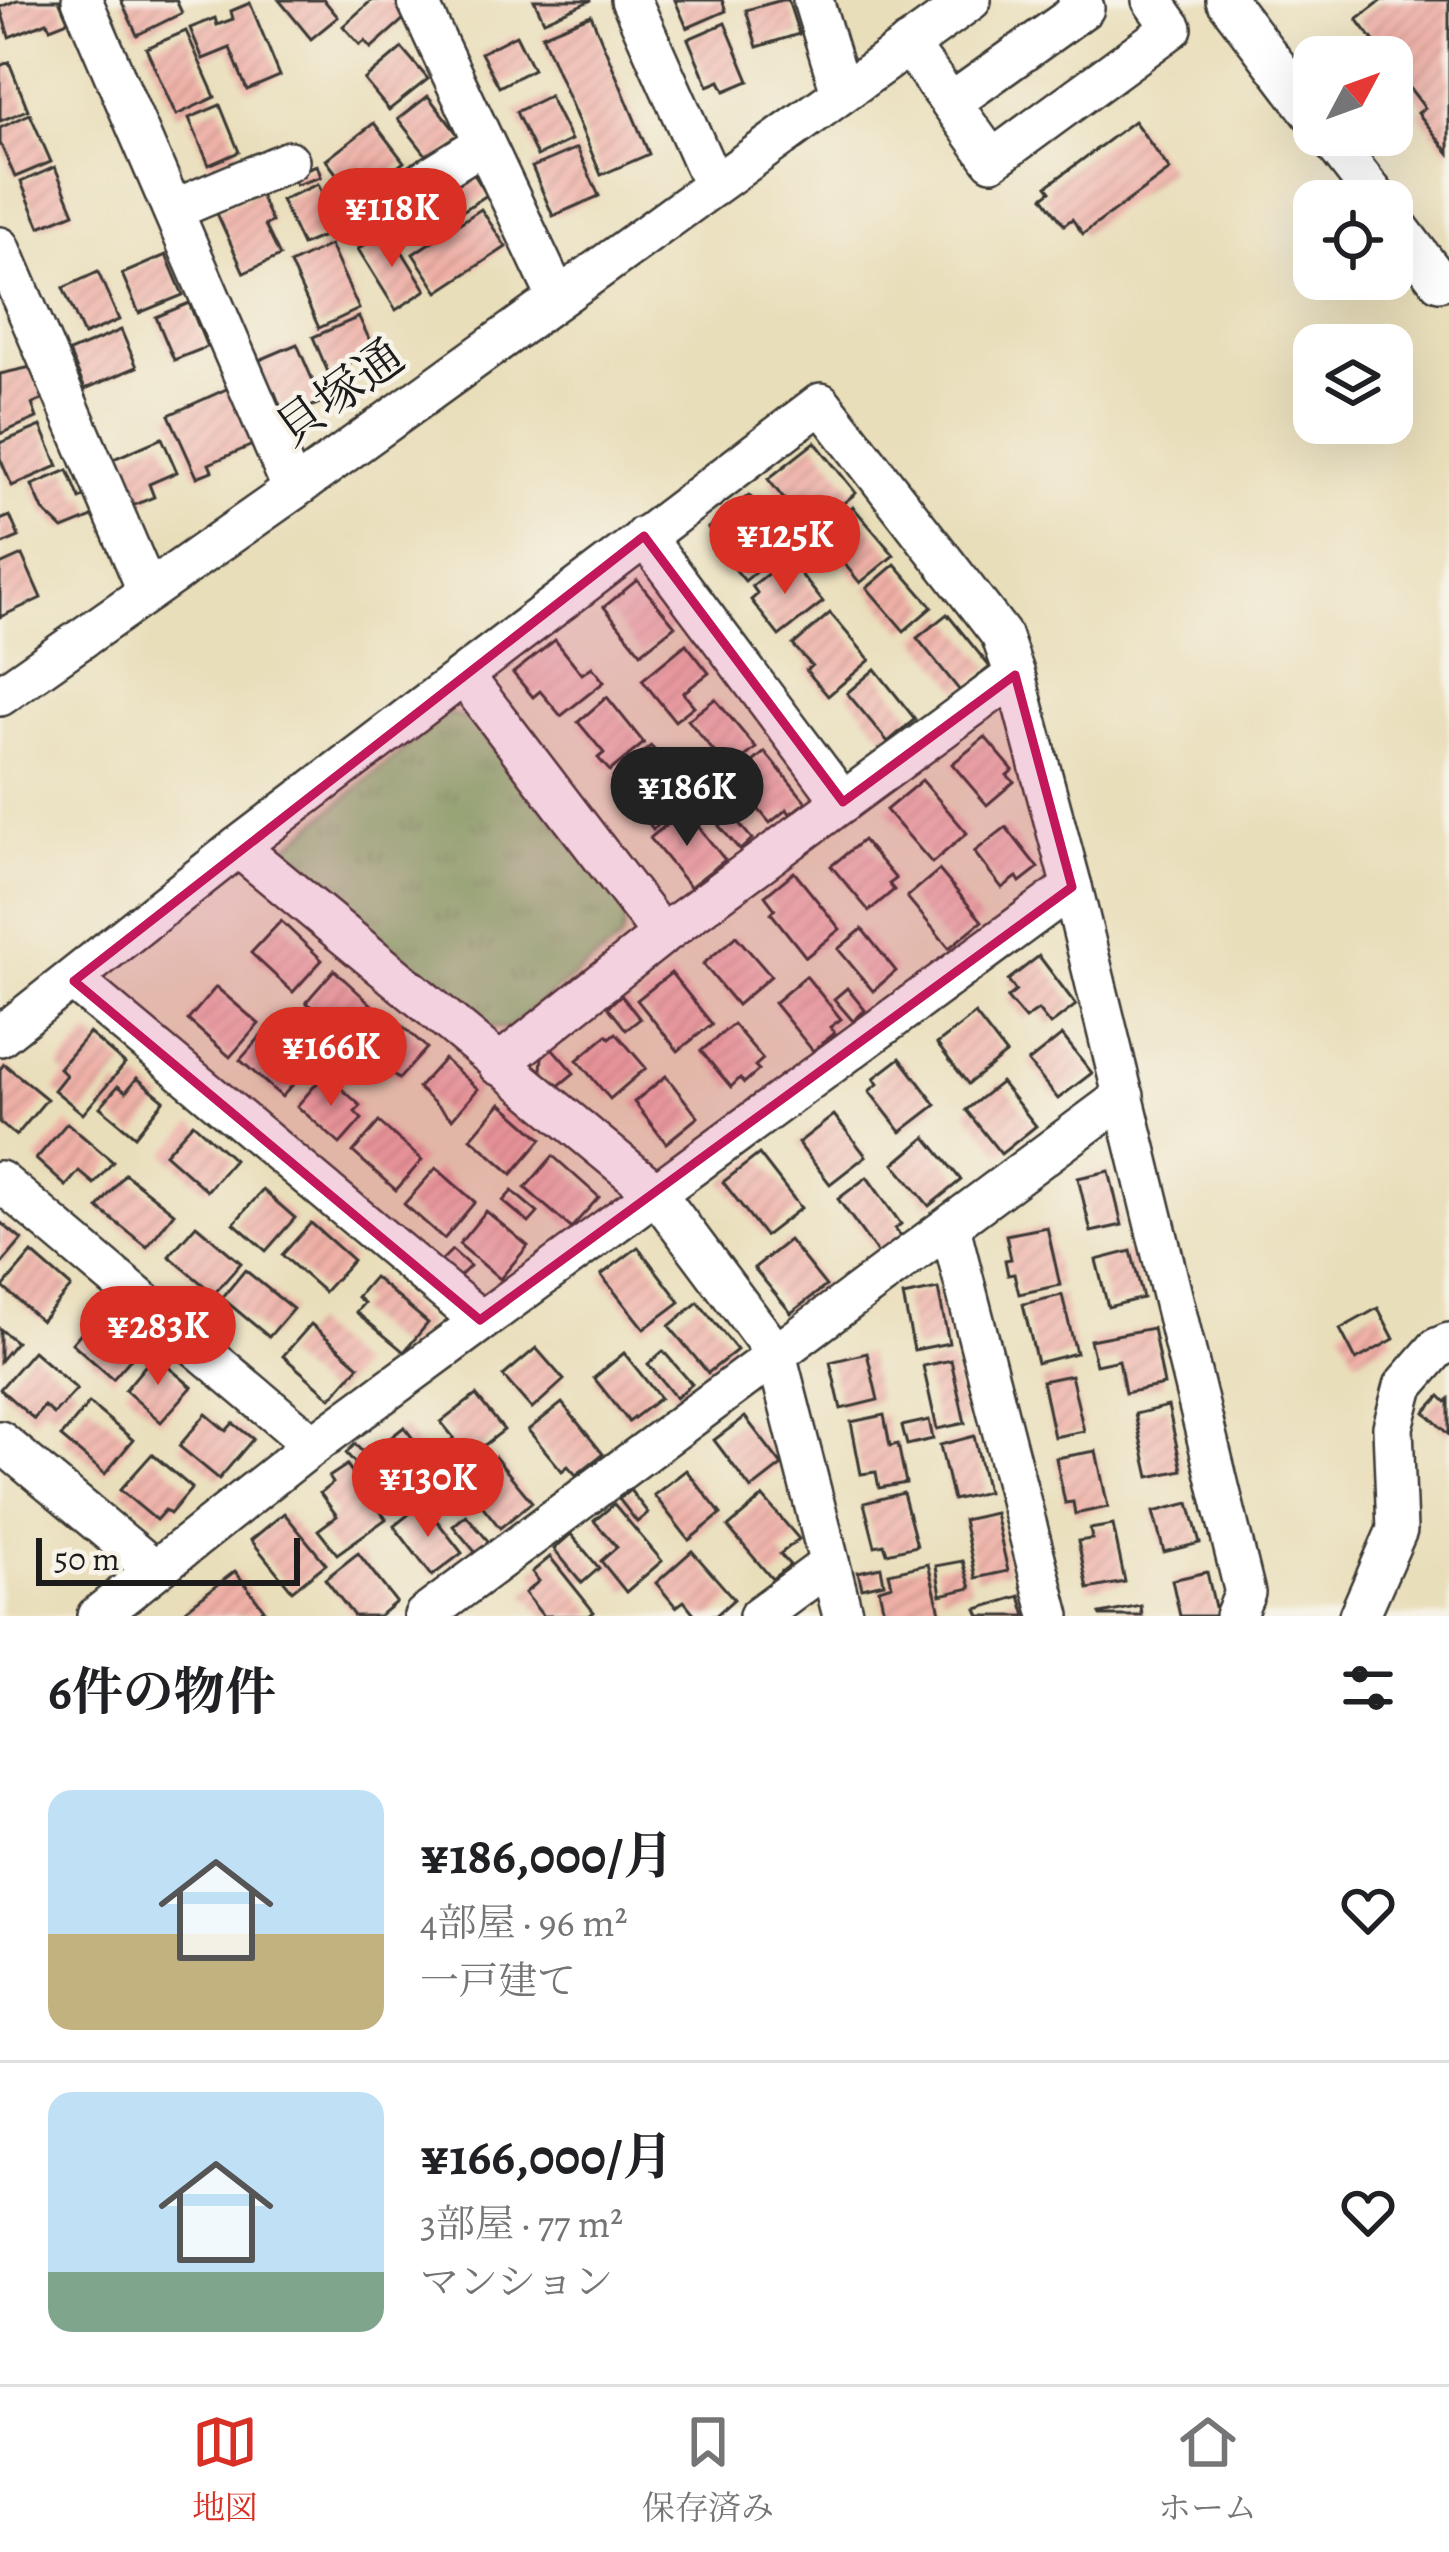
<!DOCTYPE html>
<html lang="ja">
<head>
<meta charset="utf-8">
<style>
  :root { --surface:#fff; --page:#f2f2f2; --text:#202124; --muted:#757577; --line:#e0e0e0; --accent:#d93025 }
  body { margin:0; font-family:Alegreya,"Noto Serif JP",serif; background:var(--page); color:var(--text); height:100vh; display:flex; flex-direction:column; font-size:45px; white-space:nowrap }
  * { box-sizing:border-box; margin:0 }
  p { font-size:39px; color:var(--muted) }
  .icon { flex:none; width:66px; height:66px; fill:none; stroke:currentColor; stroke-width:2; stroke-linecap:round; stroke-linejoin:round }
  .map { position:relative; height:1616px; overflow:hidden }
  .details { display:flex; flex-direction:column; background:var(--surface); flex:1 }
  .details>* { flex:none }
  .needle { width:78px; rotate:49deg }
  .controls { position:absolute; left:1293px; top:36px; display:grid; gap:24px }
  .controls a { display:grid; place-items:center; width:120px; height:120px; border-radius:24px; background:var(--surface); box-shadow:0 12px 48px #0002; font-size:60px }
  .scale { position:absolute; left:36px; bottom:30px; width:264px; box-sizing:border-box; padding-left:12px; border:6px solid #1c1c1c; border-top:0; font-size:33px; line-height:42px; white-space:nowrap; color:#1c1c1c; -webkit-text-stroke:9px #f7f3e8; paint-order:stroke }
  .price { position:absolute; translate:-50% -102px; padding:0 27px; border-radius:42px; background:var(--accent); color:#fff; font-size:39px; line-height:78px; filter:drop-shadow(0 3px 6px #0008) }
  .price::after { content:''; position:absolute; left:50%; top:72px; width:36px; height:27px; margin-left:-18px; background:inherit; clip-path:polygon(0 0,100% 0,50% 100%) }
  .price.active { background:#222; color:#fff }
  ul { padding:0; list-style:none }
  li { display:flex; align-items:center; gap:36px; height:300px; padding:0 48px }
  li+li { border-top:3px solid var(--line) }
  li span { display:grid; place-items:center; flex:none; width:336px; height:240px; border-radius:24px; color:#555 }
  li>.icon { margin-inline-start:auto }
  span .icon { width:144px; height:144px; fill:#fffc; stroke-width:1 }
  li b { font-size:51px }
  h2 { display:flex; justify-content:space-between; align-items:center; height:144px; padding:0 48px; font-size:51px }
  .dock { display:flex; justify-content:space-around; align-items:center; height:168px; border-top:3px solid var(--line); background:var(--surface); font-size:33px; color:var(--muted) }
  .dock a { display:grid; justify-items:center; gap:6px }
  .dock .active { color:var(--accent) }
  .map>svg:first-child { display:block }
  .park { fill:url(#park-tufts); stroke:#54714c; stroke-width:3 }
  .building { fill:url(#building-hatch) }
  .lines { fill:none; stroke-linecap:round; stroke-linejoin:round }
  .minor-casing { stroke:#3b3934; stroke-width:44 }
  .minor { stroke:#fff; stroke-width:39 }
  .marked { fill:#c2185b; fill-opacity:0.2; stroke:#c2185b; stroke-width:9; stroke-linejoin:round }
  .labels { text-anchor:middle; stroke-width:9; stroke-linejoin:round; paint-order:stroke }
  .street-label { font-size:48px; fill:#1c1c1c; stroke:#f7f3e8 }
</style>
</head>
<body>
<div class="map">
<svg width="1449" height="1616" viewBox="0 0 1449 1616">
  <defs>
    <pattern id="park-tufts" width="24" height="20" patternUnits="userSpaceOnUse" patternTransform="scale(3)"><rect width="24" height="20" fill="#8bc67c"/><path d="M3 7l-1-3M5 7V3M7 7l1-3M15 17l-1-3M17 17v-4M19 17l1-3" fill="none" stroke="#77aa6b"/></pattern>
    <pattern id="building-hatch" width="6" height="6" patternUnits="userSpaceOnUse" patternTransform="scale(3)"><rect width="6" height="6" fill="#efb0a7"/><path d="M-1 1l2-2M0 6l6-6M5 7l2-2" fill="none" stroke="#cc978f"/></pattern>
  </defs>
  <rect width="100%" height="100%" fill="#f7f3e8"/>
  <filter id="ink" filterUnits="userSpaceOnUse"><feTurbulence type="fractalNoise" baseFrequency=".00833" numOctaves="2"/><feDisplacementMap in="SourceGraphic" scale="24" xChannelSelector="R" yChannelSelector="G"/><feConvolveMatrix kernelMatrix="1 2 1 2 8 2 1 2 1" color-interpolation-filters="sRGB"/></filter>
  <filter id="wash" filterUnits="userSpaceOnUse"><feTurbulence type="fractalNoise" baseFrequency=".004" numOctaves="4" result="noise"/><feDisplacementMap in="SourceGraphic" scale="48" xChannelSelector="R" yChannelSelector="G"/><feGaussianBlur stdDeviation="2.7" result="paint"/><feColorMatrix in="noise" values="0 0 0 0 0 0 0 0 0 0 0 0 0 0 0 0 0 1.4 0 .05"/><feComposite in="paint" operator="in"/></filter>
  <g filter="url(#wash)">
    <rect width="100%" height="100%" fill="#e9deba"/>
    <!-- park -->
    <path class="park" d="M447,713l22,5 159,192 -7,30 -114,89 -19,-3 -196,-162 -5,-17z"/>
    <g id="blocks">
      <!-- building -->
      <g class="building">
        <path d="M17,0h42l9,21 -18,7 -3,-6 -38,15 -9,-30z"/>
        <path d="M121,0h55l6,13 -45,22z"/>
        <path d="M279,0h45l14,17 -27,22z"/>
        <path d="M372,0h32l3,4 -7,6 6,7 -35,31 -6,-7 -5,4 -17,-19z"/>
        <path d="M534,0h58l-48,21z"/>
        <path d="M675,0h47l4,11 -39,17z"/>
        <path d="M782,0h6l11,34 -42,13 -11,-37z"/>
        <path d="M1382,0h67v153l-31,-40 7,-5 -33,-43v-8h-6l-29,-38z"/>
        <path d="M250,3l30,73 -33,14 -17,-42 -27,11 -13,-31 25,-10 2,7 16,-6 -2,-8z"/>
        <path d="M591,15l58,139 -48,21 -59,-140z"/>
        <path d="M725,23l24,58 -24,10 -5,-10 -12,5 -20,-47z"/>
        <path d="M186,31l29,66 -39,18 -30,-67z"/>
        <path d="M516,35l17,34 -34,18 -18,-34z"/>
        <path d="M402,48l26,31 -39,31 -25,-30z"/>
        <path d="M9,62l19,48 -28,11v-55z"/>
        <path d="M428,96l35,45 -30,23 -35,-45z"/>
        <path d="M549,96l22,44 -34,16 -21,-44z"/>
        <path d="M220,105l19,47 -30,13 -20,-47z"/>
        <path d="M30,114l21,48 -36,15 -15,-34v-15z"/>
        <path d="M1134,121l36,49 -87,64 -11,-15 -8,6 -21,-28 8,-6 -4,-5z"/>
        <path d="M374,123l30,39 -28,22 -6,-6 -19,15 -25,-33z"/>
        <path d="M577,148l22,48 -46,20 -21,-49z"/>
        <path d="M467,163l20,32 -46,30 -10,-15 -6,4 -11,-18z"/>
        <path d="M317,165l4,12 -25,8 -4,-11z"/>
        <path d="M55,167l19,46 -34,14 -19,-45z"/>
        <path d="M318,184l20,46 -36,15 -21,-45z"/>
        <path d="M258,191l14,31 -7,3 15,31 -36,17 -28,-62z"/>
        <path d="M366,197l10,14 -31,21 -10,-14z"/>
        <path d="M481,209l25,38 -68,45 -25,-38z"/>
        <path d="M389,230l37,60 -30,20 -38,-61z"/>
        <path d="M330,245l29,64 -40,19 -29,-64z"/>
        <path d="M166,255l17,40 -44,18 -17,-39z"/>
        <path d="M98,272l21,48 -35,15 -21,-47z"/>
        <path d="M189,303l18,44 -33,13 -18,-43z"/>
        <path d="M359,317l16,35 -47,20 -15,-35z"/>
        <path d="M121,330l16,37 -52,22 -16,-37z"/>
        <path d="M297,344l25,58 -37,16 -10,-25 -11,5 -14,-34z"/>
        <path d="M31,367l14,32 -13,5 5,14 -37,16v-60z"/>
        <path d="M231,387l26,56 -48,21 3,7 -15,6 -28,-62z"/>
        <path d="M41,426l17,40 -46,20 -12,-28v-15z"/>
        <path d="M162,438l15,34 -28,12 5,13 -22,9 -21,-46z"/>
        <path d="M815,442l41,51 -47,38 -41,-52z"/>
        <path d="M68,470l12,29 6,-3 9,20 -32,13 -20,-19 -11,-25z"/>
        <path d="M749,495l40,49 -44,37 -15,-18 4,-4 -26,-31z"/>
        <path d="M853,507l41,48 -34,28 -40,-49z"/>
        <path d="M10,516l9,21 -19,8v-25z"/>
        <path d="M22,555l19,43 -41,19v-52z"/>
        <path d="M788,558l35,44 -44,34 -28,-36 7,-6 -6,-8z"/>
        <path d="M895,564l37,43 -28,24 -37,-43z"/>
        <path d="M637,580l38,46 -34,27 -37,-46z"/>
        <path d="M830,613l40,47 -42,36 -22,-26 6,-4 -19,-21z"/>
        <path d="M947,614l43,53 -30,24 -43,-53z"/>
        <path d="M555,640l27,34 10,-7 12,15 -43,34 -21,-25 -7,6 -20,-24z"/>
        <path d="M686,644l23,29 -26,20 11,13 -19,15 -33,-41z"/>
        <path d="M875,669l40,50 -27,23 -41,-49z"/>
        <path d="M607,697l37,46 -34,28 -12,-13 6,-5 -26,-31z"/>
        <path d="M715,699l41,49 -27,22 -41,-50z"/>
        <path d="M985,737l28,33 -6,5 7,7 -27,23 -35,-41z"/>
        <path d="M651,746l41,53 -39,30 -40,-52z"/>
        <path d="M765,752l41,50 -16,12 -3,-5 -17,14 -37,-44z"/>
        <path d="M922,780l45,53 -35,30 -46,-53z"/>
        <path d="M685,810l40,50 -35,27 -40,-49z"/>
        <path d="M732,815l20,24 -12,11 -21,-24z"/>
        <path d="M1006,827l32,41 -18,14 -3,-5 -15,11 -28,-36z"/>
        <path d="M863,840l33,39 -7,5 5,6 -25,21 -38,-45z"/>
        <path d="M939,870l43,51 -33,27 -42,-51z"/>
        <path d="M794,872l46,57 -34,28 -35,-44 4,-4 -10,-13z"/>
        <path d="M281,921l41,39 -29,32 -42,-39z"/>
        <path d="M862,929l34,42 -23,20 -35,-42z"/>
        <path d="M736,936l35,40 -34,29 -34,-41z"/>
        <path d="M1039,956l37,49 -26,20 -12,-15 -13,9 -18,-21 9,-7 -8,-11z"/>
        <path d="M334,970l38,35 -28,31 -38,-34z"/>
        <path d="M671,973l41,51 -34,27 -41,-51z"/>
        <path d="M806,976l35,43 -11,8 5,6 -22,18 -39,-48z"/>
        <path d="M216,987l43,37 -29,33 -42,-37z"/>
        <path d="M847,988l18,22 -12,11 -19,-22z"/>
        <path d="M621,995l19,24 -14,11 -18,-23z"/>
        <path d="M386,1011l41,37 -28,31 -41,-37z"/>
        <path d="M975,1014l31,40 -38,30 -31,-40z"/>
        <path d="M733,1024l30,35 -8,7 4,4 -15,13 -4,-5 -9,9 -30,-36z"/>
        <path d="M269,1027l42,37 -29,33 -42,-37z"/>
        <path d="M89,1033l36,31 -42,50 -29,-24 12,-15 -7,-7z"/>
        <path d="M616,1033l30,35 -36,31 -33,-39 30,-25 3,3z"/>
        <path d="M1062,1035l30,38 -34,26 -30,-37z"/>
        <path d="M552,1048l22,25 -18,15 -15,-18 1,-13z"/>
        <path d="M900,1058l36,47 -35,27 -32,-41 9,-7 -4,-6z"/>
        <path d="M444,1059l34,30 -26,30 -34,-31z"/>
        <path d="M4,1064l43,35 -31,37 -16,-13v-54z"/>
        <path d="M325,1074l36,32 -6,6 7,7 -22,25 -43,-38z"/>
        <path d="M666,1076l32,41 -32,26 -32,-41z"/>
        <path d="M137,1078l27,22 -29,36 -35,-29 18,-21 8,6z"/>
        <path d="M1001,1082l35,44 -35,28 -35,-44z"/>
        <path d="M501,1103l41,36 -30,35 -41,-36z"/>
        <path d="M834,1115l32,41 -36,28 -32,-41z"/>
        <path d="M379,1122l43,38 -26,30 -43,-38z"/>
        <path d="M67,1123l46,39 -19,22 -15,-13 -13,15 -30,-27z"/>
        <path d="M193,1123l41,37 -27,31 -42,-37z"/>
        <path d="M926,1137l35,43 -32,26 -35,-42z"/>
        <path d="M759,1154l42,54 -36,28 -42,-54z"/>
        <path d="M553,1156l46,41 -28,31 -46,-40z"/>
        <path d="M436,1168l39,34 -31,37 -40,-35z"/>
        <path d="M1109,1171l13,54 -31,7 -13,-54z"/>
        <path d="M125,1174l49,39 -27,34 -49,-39z"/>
        <path d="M867,1177l34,47 -6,5 6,8 -23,17 -40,-55z"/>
        <path d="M263,1190l32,28 -29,33 -32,-28z"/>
        <path d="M512,1191l26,22 -9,10 -26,-22z"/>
        <path d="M486,1211l42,35 -28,33 -41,-35z"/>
        <path d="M0,1222l22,18 -22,26z"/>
        <path d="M311,1223l42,37 -29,32 -42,-37z"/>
        <path d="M196,1225l45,38 -27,31 -45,-38z"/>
        <path d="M1047,1227l13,58 -41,9 -5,-20 -6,1 -3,-15 6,-1 -5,-24z"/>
        <path d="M789,1240l37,46 -35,27 -37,-45z"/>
        <path d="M638,1247l42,55 -36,27 -43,-54z"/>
        <path d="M452,1250l18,16 -11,11 -18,-16z"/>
        <path d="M1131,1251l12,47 -35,9 -12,-47z"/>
        <path d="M32,1253l39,34 -30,34 -38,-34z"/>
        <path d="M245,1270l48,39 -24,28 -47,-39z"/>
        <path d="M374,1277l54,46 -24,29 -48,-40 8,-9 -7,-6z"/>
        <path d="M201,1289l13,11 -16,20 -13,-10z"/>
        <path d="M938,1289l11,54 -35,7 -11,-54z"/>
        <path d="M1062,1295l14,58 -39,10 -14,-59z"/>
        <path d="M698,1302l39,48 -29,23 -39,-47z"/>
        <path d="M1378,1308l16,31 -38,21 -16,-31z"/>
        <path d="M102,1309l41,36 -30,34 -41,-36z"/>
        <path d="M311,1324l48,42 -28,32 -48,-42z"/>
        <path d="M1153,1328l11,57 -39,8 -6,-33 -23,5 -6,-25z"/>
        <path d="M0,1329l16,13 -16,19z"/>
        <path d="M536,1348l28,32 -32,29 -29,-33z"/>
        <path d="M33,1351l44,38 -23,25 -10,-8 -10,13 -34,-30z"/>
        <path d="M663,1351l29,33 -16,14 -28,-34z"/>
        <path d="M624,1353l36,45 -31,24 -35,-44z"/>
        <path d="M867,1353l11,47 -37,9 -11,-47z"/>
        <path d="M154,1355l38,32 -31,35 -36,-32z"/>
        <path d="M951,1360l14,63 -28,6 -14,-63z"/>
        <path d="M1071,1375l13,56 -30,6 -12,-56z"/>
        <path d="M476,1395l28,35 -50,39 -15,-19 15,-12 -13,-16z"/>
        <path d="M1440,1396l6,6 3,-3v36l-24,-23z"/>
        <path d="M89,1403l44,37 -28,34 -44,-37z"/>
        <path d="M562,1403l41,51 -27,21 -8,-9 -6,5 -34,-41z"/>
        <path d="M1168,1406l14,64 -33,7 -14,-63z"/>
        <path d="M206,1414l20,17 7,-8 20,16 -34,40 -40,-33z"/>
        <path d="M884,1415l6,31 8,-2 8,39 -27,5 -3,-16 -15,2 -10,-52z"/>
        <path d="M745,1417l37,48 -31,24 -37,-49z"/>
        <path d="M929,1420l4,19 -26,6 -5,-19z"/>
        <path d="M404,1427l37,48 -29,23 -38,-47z"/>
        <path d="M974,1436l13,56 -34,8 -13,-55z"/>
        <path d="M355,1444l21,23 -9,9 -21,-23z"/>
        <path d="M1096,1451l12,56 -33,7 -2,-12 -8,1 -9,-45z"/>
        <path d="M152,1454l40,34 -22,26 -5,-4 -9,10 -36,-30z"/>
        <path d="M495,1457l37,45 -32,26 -36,-45z"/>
        <path d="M347,1465l39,54 -49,35 -19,-24 19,-14 -17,-23 13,-10 -4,-6z"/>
        <path d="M686,1470l35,44 -32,26 -35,-45z"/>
        <path d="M630,1490l18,23 -11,9 -18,-23z"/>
        <path d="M903,1493l14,53 -30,7 -3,-9 -9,2 -11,-43z"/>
        <path d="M763,1497l36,42 -19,15 10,11 -18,14 -44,-52z"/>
        <path d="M423,1503l39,50 -30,23 -38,-50z"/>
        <path d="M1189,1503l11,40 -36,9 -11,-40z"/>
        <path d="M614,1504l48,57 -36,31 -25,-31 16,-14 -23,-26z"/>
        <path d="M284,1513l42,51 -34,27 -41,-51z"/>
        <path d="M995,1513l13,58 -32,7 -13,-58z"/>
        <path d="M466,1515l23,27 -13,11 -23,-27z"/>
        <path d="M1113,1525l12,57 -37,7 -10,-48 14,-2 -2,-10z"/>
        <path d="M571,1534l28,34 -17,15 -28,-34z"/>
        <path d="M692,1551l42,48 -19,17h-19l-12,-15 -8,6 -20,-24z"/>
        <path d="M358,1553l38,49 -17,14h-25l-29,-37z"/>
        <path d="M550,1557l44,55 -5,4h-46l-18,-23 14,-12 -7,-9z"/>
        <path d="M963,1561l8,27 -30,7 -5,-29z"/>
        <path d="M928,1564l13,52h-56l-6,-27 13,-4 -3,-12z"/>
        <path d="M881,1567l3,16 -22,5 -4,-16z"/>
        <path d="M235,1571l29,38 -9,7h-64l-5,-7z"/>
        <path d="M1207,1572l10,44h-37l-8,-36z"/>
        <path d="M1020,1596l6,20h-46l-3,-7z"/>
        <path d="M1141,1606l1,10h-41l-1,-2z"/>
      </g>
    </g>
  </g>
  <g filter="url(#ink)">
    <use href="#blocks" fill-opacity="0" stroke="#3b3934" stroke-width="3"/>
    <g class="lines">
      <defs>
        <g id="minor">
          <path d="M82,0l211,490"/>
          <path d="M417,0l140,297"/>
          <path d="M631,0l82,184"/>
          <path d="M813,0l28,92"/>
          <path d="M1226,0l88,116"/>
          <path d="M908,45l43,58 133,-95 -6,-8"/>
          <path d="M951,103l41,57 180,-132 -20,-28"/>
          <path d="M1328,135l51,66"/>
          <path d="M388,203l96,-60"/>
          <path d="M173,210l116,-49"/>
          <path d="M1392,219l47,62"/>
          <path d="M0,247l148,345"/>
          <path d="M644,536l199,266"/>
          <path d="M464,676l198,259"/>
          <path d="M0,696l293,-206 678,-490"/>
          <path d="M238,847l417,345 121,162 67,262"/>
          <path d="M74,981l406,339"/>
          <path d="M0,1036l238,-189 583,-444 180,232 14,40 57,212 173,706 -10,23"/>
          <path d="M498,1065l164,-130 353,-260"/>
          <path d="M0,1181l313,264"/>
          <path d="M950,1227l100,389"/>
          <path d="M0,1441l154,128"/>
          <path d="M97,1616l216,-171 759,-558"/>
          <path d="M424,1616l700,-520"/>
          <path d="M759,1616l69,-51"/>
          <path d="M1359,1616l38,-86 -4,-103 11,-41 33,-38 12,-5"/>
        </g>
      </defs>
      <!-- minor casing -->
      <use href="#minor" class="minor-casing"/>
      <!-- minor -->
      <use href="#minor" class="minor"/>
    </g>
  </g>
  <!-- marked area -->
  <path class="marked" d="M644,536l199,266 172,-127 57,212 -592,433 -406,-339z"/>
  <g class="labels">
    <!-- street labels -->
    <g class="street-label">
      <text transform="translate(339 392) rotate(-36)" y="17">貝塚通</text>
    </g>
  </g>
</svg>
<div class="controls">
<a><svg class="needle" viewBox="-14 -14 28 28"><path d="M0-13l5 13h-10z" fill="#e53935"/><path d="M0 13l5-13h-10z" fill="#757577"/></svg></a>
<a><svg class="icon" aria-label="locate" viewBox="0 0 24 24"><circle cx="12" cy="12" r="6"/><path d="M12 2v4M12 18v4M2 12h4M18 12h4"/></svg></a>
<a><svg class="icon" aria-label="layers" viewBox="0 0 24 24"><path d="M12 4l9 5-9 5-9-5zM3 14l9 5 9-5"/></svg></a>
</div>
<div class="scale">50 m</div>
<b class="price" style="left:392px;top:270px">¥118K</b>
<b class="price" style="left:785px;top:597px">¥125K</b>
<b class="price active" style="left:687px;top:849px">¥186K</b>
<b class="price" style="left:331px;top:1109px">¥166K</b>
<b class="price" style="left:158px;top:1388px">¥283K</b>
<b class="price" style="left:428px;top:1540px">¥130K</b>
</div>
<section class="details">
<h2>6件の物件<svg class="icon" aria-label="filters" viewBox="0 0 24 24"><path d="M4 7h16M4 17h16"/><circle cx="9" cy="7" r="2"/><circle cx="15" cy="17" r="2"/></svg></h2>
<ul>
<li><span style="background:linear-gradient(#bfe0f5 60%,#c2b280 0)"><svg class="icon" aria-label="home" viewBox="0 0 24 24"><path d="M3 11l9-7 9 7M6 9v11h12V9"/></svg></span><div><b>¥186,000/月</b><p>4部屋 · 96 m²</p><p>一戸建て</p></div><svg class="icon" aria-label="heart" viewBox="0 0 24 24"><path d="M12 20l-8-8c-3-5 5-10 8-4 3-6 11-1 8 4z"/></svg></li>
<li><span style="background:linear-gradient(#bfe0f5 75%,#7fa58c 0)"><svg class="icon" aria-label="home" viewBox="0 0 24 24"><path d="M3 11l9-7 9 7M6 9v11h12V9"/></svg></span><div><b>¥166,000/月</b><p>3部屋 · 77 m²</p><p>マンション</p></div><svg class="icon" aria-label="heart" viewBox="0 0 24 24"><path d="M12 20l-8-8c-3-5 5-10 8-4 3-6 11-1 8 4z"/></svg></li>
</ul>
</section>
<nav class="dock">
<a class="active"><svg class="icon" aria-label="map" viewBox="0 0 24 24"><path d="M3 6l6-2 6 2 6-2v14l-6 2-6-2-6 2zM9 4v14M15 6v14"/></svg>地図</a>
<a><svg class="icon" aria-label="saved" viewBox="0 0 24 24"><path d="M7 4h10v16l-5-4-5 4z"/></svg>保存済み</a>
<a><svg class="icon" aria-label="home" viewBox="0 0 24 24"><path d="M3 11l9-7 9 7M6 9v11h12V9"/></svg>ホーム</a>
</nav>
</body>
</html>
